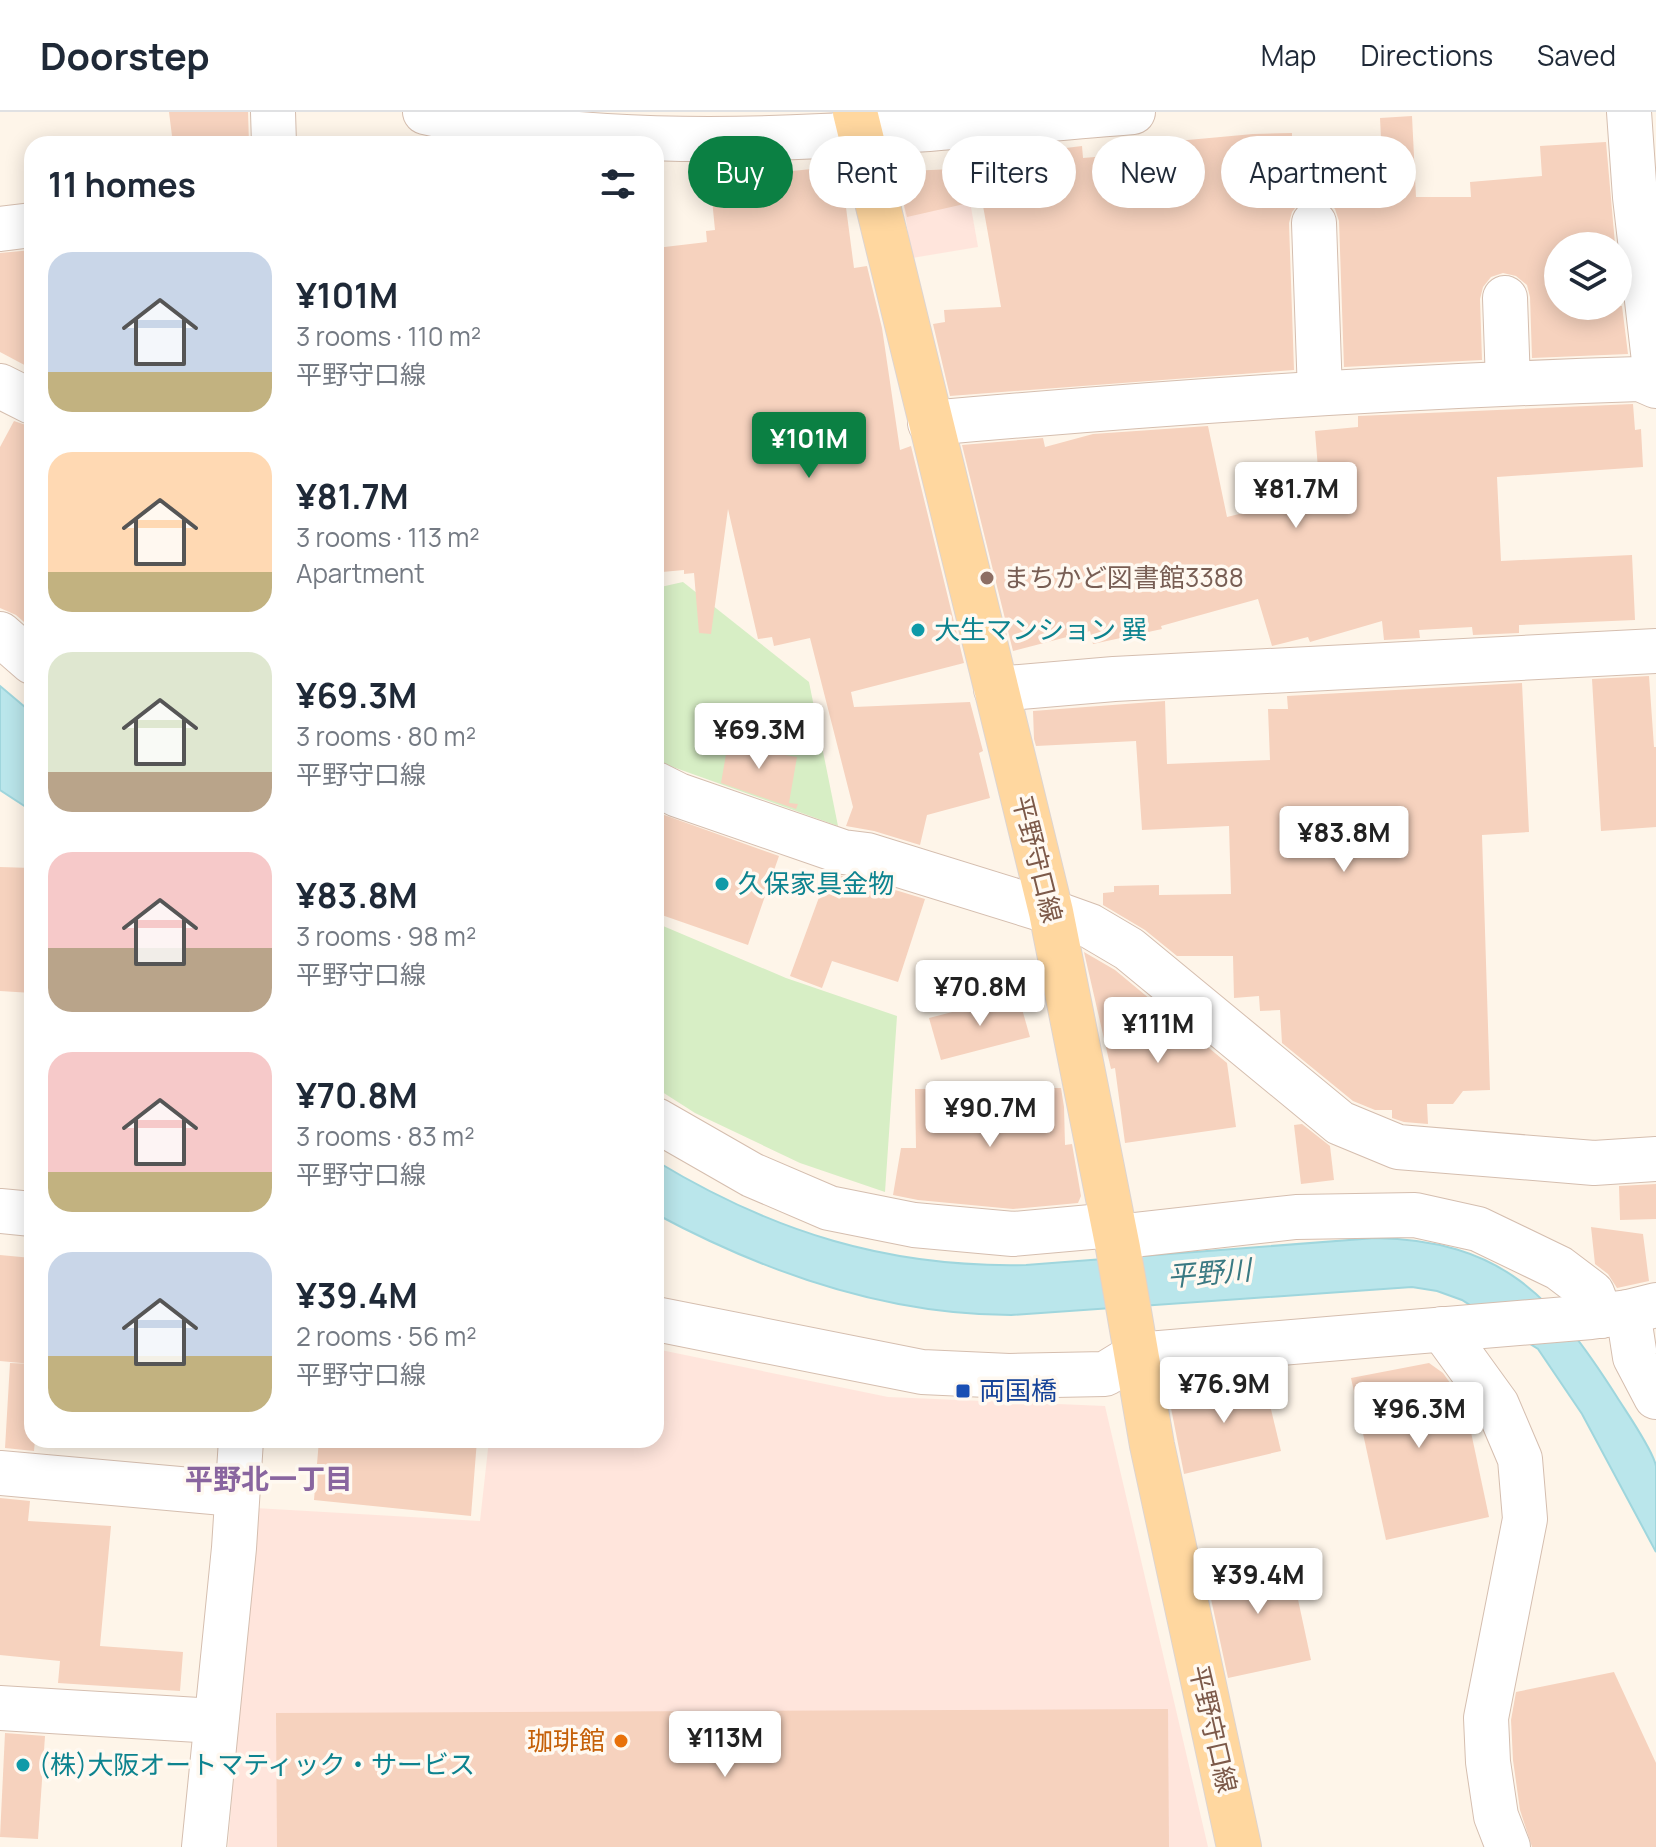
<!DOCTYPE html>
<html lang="en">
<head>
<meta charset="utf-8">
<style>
  :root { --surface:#fff; --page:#f2f2f3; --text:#1f2937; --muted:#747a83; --line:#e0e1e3; --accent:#0b8043 }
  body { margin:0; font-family:Manrope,"Noto Sans JP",sans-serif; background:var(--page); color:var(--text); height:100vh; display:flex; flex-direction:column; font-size:30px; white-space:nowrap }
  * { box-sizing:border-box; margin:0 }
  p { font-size:26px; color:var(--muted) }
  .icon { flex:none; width:44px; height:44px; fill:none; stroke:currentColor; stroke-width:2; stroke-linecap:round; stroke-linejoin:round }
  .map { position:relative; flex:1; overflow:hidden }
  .sheet { position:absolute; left:24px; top:24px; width:640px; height:1312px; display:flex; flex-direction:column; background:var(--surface); border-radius:24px; box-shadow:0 4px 20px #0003 }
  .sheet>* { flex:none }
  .guide { position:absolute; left:688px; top:24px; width:760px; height:72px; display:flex; gap:16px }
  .buttons { position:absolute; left:1544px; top:120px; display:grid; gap:16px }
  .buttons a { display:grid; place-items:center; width:88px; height:88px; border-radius:50%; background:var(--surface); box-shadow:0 4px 20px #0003; font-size:40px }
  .price { position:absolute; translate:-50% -68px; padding:0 18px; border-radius:8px; background:#fff; color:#222; font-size:26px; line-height:52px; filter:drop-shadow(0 2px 4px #0008) }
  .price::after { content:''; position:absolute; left:50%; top:48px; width:24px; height:18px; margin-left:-12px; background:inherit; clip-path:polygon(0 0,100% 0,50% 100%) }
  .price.current { background:var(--accent); color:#fff }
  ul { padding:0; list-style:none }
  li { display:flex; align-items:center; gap:24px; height:200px; padding:0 24px }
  li span { display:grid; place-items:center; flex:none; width:224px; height:160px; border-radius:24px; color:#555 }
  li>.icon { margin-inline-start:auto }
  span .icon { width:96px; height:96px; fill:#fffc; stroke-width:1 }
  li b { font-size:34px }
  h2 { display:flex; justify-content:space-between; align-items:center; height:96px; padding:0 24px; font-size:34px }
  .pill { padding:0 28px; border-radius:36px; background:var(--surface); box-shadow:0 4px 20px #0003; font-size:28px; line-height:72px }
  .pill.current { background:var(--accent); color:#fff }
  header { display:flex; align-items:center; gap:48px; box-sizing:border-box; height:112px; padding:0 40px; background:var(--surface); border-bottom:2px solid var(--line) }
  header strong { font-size:38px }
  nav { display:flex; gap:44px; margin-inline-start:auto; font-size:28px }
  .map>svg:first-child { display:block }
  .commercial { fill:#ffe5dc }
  .green { fill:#d7eec5 }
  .water { fill:#bae6eb; stroke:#9fd6dd; stroke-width:2 }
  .building { fill:#f6d2be }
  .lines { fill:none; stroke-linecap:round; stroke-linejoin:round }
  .minor-casing { stroke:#d5beaf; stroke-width:46 }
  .major-casing { stroke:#ddd4d0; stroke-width:46 }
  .minor { stroke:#fff; stroke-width:44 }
  .major { stroke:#ffd79f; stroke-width:44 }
  .education-dot { fill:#8d6e63; stroke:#fff9f1; stroke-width:3 }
  .culture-dot { fill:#0f9aa8; stroke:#fff9f1; stroke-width:3 }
  .transit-dot { fill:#1a4fb4; stroke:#fff9f1; stroke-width:3 }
  .food-dot { fill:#e8710a; stroke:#fff9f1; stroke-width:3 }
  .labels { text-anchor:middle; stroke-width:7; stroke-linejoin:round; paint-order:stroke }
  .education-label { font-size:26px; fill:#785e54; stroke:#fff9f1; text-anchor:start }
  .culture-label { font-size:26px; fill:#0d838f; stroke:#fff9f1; text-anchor:start }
  .street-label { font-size:26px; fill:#7c5949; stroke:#fff9f1 }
  .transit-label { font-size:26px; fill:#164399; stroke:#fff9f1; text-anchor:start }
  .food-label { font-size:26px; fill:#c56008; stroke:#fff9f1; text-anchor:end }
  .water-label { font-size:28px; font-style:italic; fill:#3a7982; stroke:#fff9f1 }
  .neighbourhood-label { font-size:28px; font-weight:bold; fill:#89659f; stroke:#fff9f1 }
</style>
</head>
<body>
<header>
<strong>Doorstep</strong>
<nav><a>Map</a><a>Directions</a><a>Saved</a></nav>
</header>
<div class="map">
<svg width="1656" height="1735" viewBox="0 0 1656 1735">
  <rect width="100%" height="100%" fill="#fef5e9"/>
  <!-- commercial -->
  <g class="commercial">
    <path d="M969,84l9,51 -66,11 -8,-51z"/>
    <path d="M656,1237l232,48 217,9 103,441h-980l27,-339 225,13 9,-81h167z"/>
  </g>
  <!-- green -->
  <g class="green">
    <path d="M683,470l126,100 29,144 -182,-65v-173z"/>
    <path d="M656,811l130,55 111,38 -12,176 -85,-29 -105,-50 -39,-25z"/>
  </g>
  <!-- water -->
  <g class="water">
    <path d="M0,574l32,27v98l-32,-21z"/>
    <path d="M656,1049c117,71 232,107 370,104l349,-27c126,2 178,58 242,159 10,16 36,53 39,69 0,28 0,59 0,86l-74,-138 -44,-65 -76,-49 -25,-9 -25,-4 -401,28c-126,0 -245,-42 -355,-101z"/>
  </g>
  <!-- building -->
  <g class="building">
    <path d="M169,0h79l1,32h-76z"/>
    <path d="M1412,4l4,81h55l-1,-15 72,-6 -2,-30 66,-4 9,102 -57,2v60h64l6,48 -96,4 -2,-61 -3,-12 -11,-9 -13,-3 -12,4 -8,10 -3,12 2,61 -138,7 -5,-146 -4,-12 -9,-8 -14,-3 -12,4 -8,10 -3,11 5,147 -344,26 -17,-72 12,-2 -1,-12 57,-3 -19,-107 -75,17 -10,-39 11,-7 68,-3 -2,-9 42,-7 1,2 65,-8 1,12 84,-7 -1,-9 87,-8 39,-1v5h89l-1,-20z"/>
    <path d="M842,54l9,34h-6l9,68 13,-2 15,62 18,122 11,-4 53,217 -113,29 3,15 116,-5 13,49 -4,2 11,45 -63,17 -7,30 -46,-14 -28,-5 7,-19 -43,-169 -36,8 -2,-9 -14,2 -30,-130 -17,125 -12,-1 -5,-60 -10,1v-4l-22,2 -6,-64v-40h6l-6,-51v-169l51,-6 -1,-11 9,-1 -5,-51z"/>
    <path d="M32,138v119l-32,-17v-99z"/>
    <path d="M1633,292l2,26 6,-1 2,38 -146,10 4,84 131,-6 3,65 -116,5v8l-46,2 -1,-8 -53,3 1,8 -36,2 -2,-19 -72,21 -2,-5 -36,9 -14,-47 -97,27 1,3 -69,15 -3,-13 -77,20 -51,-206 81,-7 2,9 48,-13 115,-8 19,91 93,-23 -5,-63 43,-4v-11z"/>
    <path d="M14,309l18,6v202l-16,-14 -16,-7v-161z"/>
    <path d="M1649,564l5,71h2v80l-55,4 -9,-152z"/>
    <path d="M1522,571l7,149 -47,3 8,255 -27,1 -10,13h-26l1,20 -24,-2 -12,-4v-8h-17l-22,-9 -71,-58 -2,-33 -20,1 -1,-15 -25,2 -1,-42h-56l-32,-26 -42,-25v-12l11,-1v-6l45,-1v10l72,-1 -2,-68 -87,4 -6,-89 -100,5 -2,-7 -1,-28 132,-10 2,63 103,-4 -2,-51h20l-1,-13z"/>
    <path d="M729,625l46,8 -2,8 24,4 -8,46 9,1 -2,5 -75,-26z"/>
    <path d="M656,700l123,44 -31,89 -92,-32z"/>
    <path d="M0,755l32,1v125l-32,-2z"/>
    <path d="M828,761l34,7 63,19 -27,83 -66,-21 -10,27 -32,-12z"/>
    <path d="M1084,840l31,18 112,93 9,64 -111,16 -10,-75 -4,1z"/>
    <path d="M1018,883l12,42 -89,23 -12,-42z"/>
    <path d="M1061,976l3,19 1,38 7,-1 9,52 -3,7 -65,6 -95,-9 -25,-5 8,-47h15l-1,-59z"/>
    <path d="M1302,1012l28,22 4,34 -33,4 -7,-59z"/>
    <path d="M1656,1072v35l-36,1 -1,-34z"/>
    <path d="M1591,1115l52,7 6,47 -32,7 -9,-14 -13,-10z"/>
    <path d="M0,1143l32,3v182h3l-1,11 -29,-3 5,-85 22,1 -32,-3z"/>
    <path d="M1429,1251l14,10 22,31 24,113 -103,23 -35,-162z"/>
    <path d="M1263,1264l18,75 -97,23 -15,-76z"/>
    <path d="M319,1328h158l-6,76 -157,-16z"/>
    <path d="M0,1386l30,3 -2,20 83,5 -11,120 83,6 -3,39 -122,-8 2,-22 -60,-6z"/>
    <path d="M1288,1441l23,107 -83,18 -23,-107z"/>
    <path d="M1614,1560l42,91v84h-124l-12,-37 -7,-50 -2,-40 5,-28z"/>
    <path d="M1168,1597l1,138h-892l-1,-134z"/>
    <path d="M5,1621l40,3 -7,103 -38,-2z"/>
  </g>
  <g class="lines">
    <defs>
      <g id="minor">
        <path d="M273,0l1,32"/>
        <path d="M425,0c59,14 120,20 181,24 176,11 351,-10 527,-24"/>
        <path d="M1629,0l6,85 21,181"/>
        <path d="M1314,111l6,170"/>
        <path d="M0,117l32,-4"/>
        <path d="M1505,186l3,85"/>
        <path d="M0,274l32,16"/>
        <path d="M930,311c236,-21 473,-37 710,-44l16,7"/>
        <path d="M0,522l32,28"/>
        <path d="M996,577l118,-10 542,-28"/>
        <path d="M656,672l22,11 165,57 24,3 184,57 39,14 39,23 211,174 58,24 196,16 62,-4"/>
        <path d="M656,1008l96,55 77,33 85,17 99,9 100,-9"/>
        <path d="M0,1099l32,3"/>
        <path d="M1116,1125l180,-20 119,-2 63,14 81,39 33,25 9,23"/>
        <path d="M1628,1200l7,45 21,40"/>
        <path d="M656,1207l266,53 87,4 96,-2 31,-19 455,-38 37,-5 28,-7"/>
        <path d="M1442,1217l55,76 23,54 5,60 -39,199 2,44 8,54 12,31"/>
        <path d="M0,1361l235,21"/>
        <path d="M0,1596l215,13"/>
        <path d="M204,1735l30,-299 7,-108"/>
      </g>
      <path id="major" d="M855,0l196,800 67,336 34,197 87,402"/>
    </defs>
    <!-- minor casing -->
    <use href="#minor" class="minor-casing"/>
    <!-- major casing -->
    <use href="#major" class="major-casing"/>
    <!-- minor -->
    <use href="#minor" class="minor"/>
    <!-- major -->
    <use href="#major" class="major"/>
  </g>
  <!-- markers -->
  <circle class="education-dot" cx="987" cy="466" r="8"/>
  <g class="culture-dot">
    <circle cx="918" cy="518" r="8"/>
    <circle cx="722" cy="772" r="8"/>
    <circle cx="23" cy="1653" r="8"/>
  </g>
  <rect class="transit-dot" x="955" y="1271" width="16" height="16" rx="4"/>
  <circle class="food-dot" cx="621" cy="1629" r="8"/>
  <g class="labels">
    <!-- education labels -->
    <g class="education-label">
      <text x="1003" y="475">まちかど図書館3388</text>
    </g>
    <!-- culture labels -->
    <g class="culture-label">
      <text x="934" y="527">大生マンション 巽</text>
      <text x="738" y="781">久保家具金物</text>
      <text x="39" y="1662">(株)大阪オートマティック・サービス</text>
    </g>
    <!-- street labels -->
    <g class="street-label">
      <text transform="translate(1037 747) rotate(76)" y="9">平野守口線</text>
      <text transform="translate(1213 1617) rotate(77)" y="9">平野守口線</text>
    </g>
    <!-- transit labels -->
    <g class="transit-label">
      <text x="979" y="1288">両国橋</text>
    </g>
    <!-- food labels -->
    <g class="food-label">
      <text x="605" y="1638">珈琲館</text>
    </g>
    <!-- water labels -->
    <g class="water-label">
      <text transform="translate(1209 1161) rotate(-5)" y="10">平野川</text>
    </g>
    <!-- neighbourhood labels -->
    <g class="neighbourhood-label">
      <text x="269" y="1377">平野北一丁目</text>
    </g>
  </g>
</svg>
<div class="buttons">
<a><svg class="icon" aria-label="layers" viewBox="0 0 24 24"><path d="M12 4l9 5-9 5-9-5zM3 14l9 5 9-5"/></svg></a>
</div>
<b class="price current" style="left:809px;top:368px">¥101M</b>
<b class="price" style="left:1296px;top:418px">¥81.7M</b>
<b class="price" style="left:759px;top:659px">¥69.3M</b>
<b class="price" style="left:1344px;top:762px">¥83.8M</b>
<b class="price" style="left:980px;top:916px">¥70.8M</b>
<b class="price" style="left:1158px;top:953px">¥111M</b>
<b class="price" style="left:990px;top:1037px">¥90.7M</b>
<b class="price" style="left:1224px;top:1313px">¥76.9M</b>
<b class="price" style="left:1419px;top:1338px">¥96.3M</b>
<b class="price" style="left:1258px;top:1504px">¥39.4M</b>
<b class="price" style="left:725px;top:1667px">¥113M</b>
<div class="guide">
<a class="pill current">Buy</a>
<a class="pill">Rent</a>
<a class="pill">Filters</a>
<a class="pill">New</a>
<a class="pill">Apartment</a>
</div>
<section class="sheet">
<h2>11 homes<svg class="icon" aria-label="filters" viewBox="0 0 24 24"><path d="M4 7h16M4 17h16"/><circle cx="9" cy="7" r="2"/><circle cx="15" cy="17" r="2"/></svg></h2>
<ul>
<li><span style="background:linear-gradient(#c9d6e8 75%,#c2b280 0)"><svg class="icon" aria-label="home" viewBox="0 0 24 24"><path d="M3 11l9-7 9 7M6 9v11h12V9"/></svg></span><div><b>¥101M</b><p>3 rooms · 110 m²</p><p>平野守口線</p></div></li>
<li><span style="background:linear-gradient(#ffd9b3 75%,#c2b280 0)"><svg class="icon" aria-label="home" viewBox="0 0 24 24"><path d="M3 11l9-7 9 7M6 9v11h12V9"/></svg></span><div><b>¥81.7M</b><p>3 rooms · 113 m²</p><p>Apartment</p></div></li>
<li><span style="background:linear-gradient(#dfe7d0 75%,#b9a48a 0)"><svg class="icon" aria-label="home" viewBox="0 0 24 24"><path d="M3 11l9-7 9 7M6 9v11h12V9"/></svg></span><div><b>¥69.3M</b><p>3 rooms · 80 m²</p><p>平野守口線</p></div></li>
<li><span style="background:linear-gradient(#f6c9c9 60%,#b9a48a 0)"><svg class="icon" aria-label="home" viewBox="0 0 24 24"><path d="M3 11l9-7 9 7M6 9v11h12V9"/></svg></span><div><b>¥83.8M</b><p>3 rooms · 98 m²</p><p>平野守口線</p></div></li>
<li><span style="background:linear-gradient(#f6c9c9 75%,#c2b280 0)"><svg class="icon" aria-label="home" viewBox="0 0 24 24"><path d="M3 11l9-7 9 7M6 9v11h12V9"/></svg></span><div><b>¥70.8M</b><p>3 rooms · 83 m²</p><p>平野守口線</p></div></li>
<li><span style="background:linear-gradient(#c9d6e8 65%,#c2b280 0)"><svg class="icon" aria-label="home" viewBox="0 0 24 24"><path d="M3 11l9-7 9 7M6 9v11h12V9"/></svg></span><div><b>¥39.4M</b><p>2 rooms · 56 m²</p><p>平野守口線</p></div></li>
</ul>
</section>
</div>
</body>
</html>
